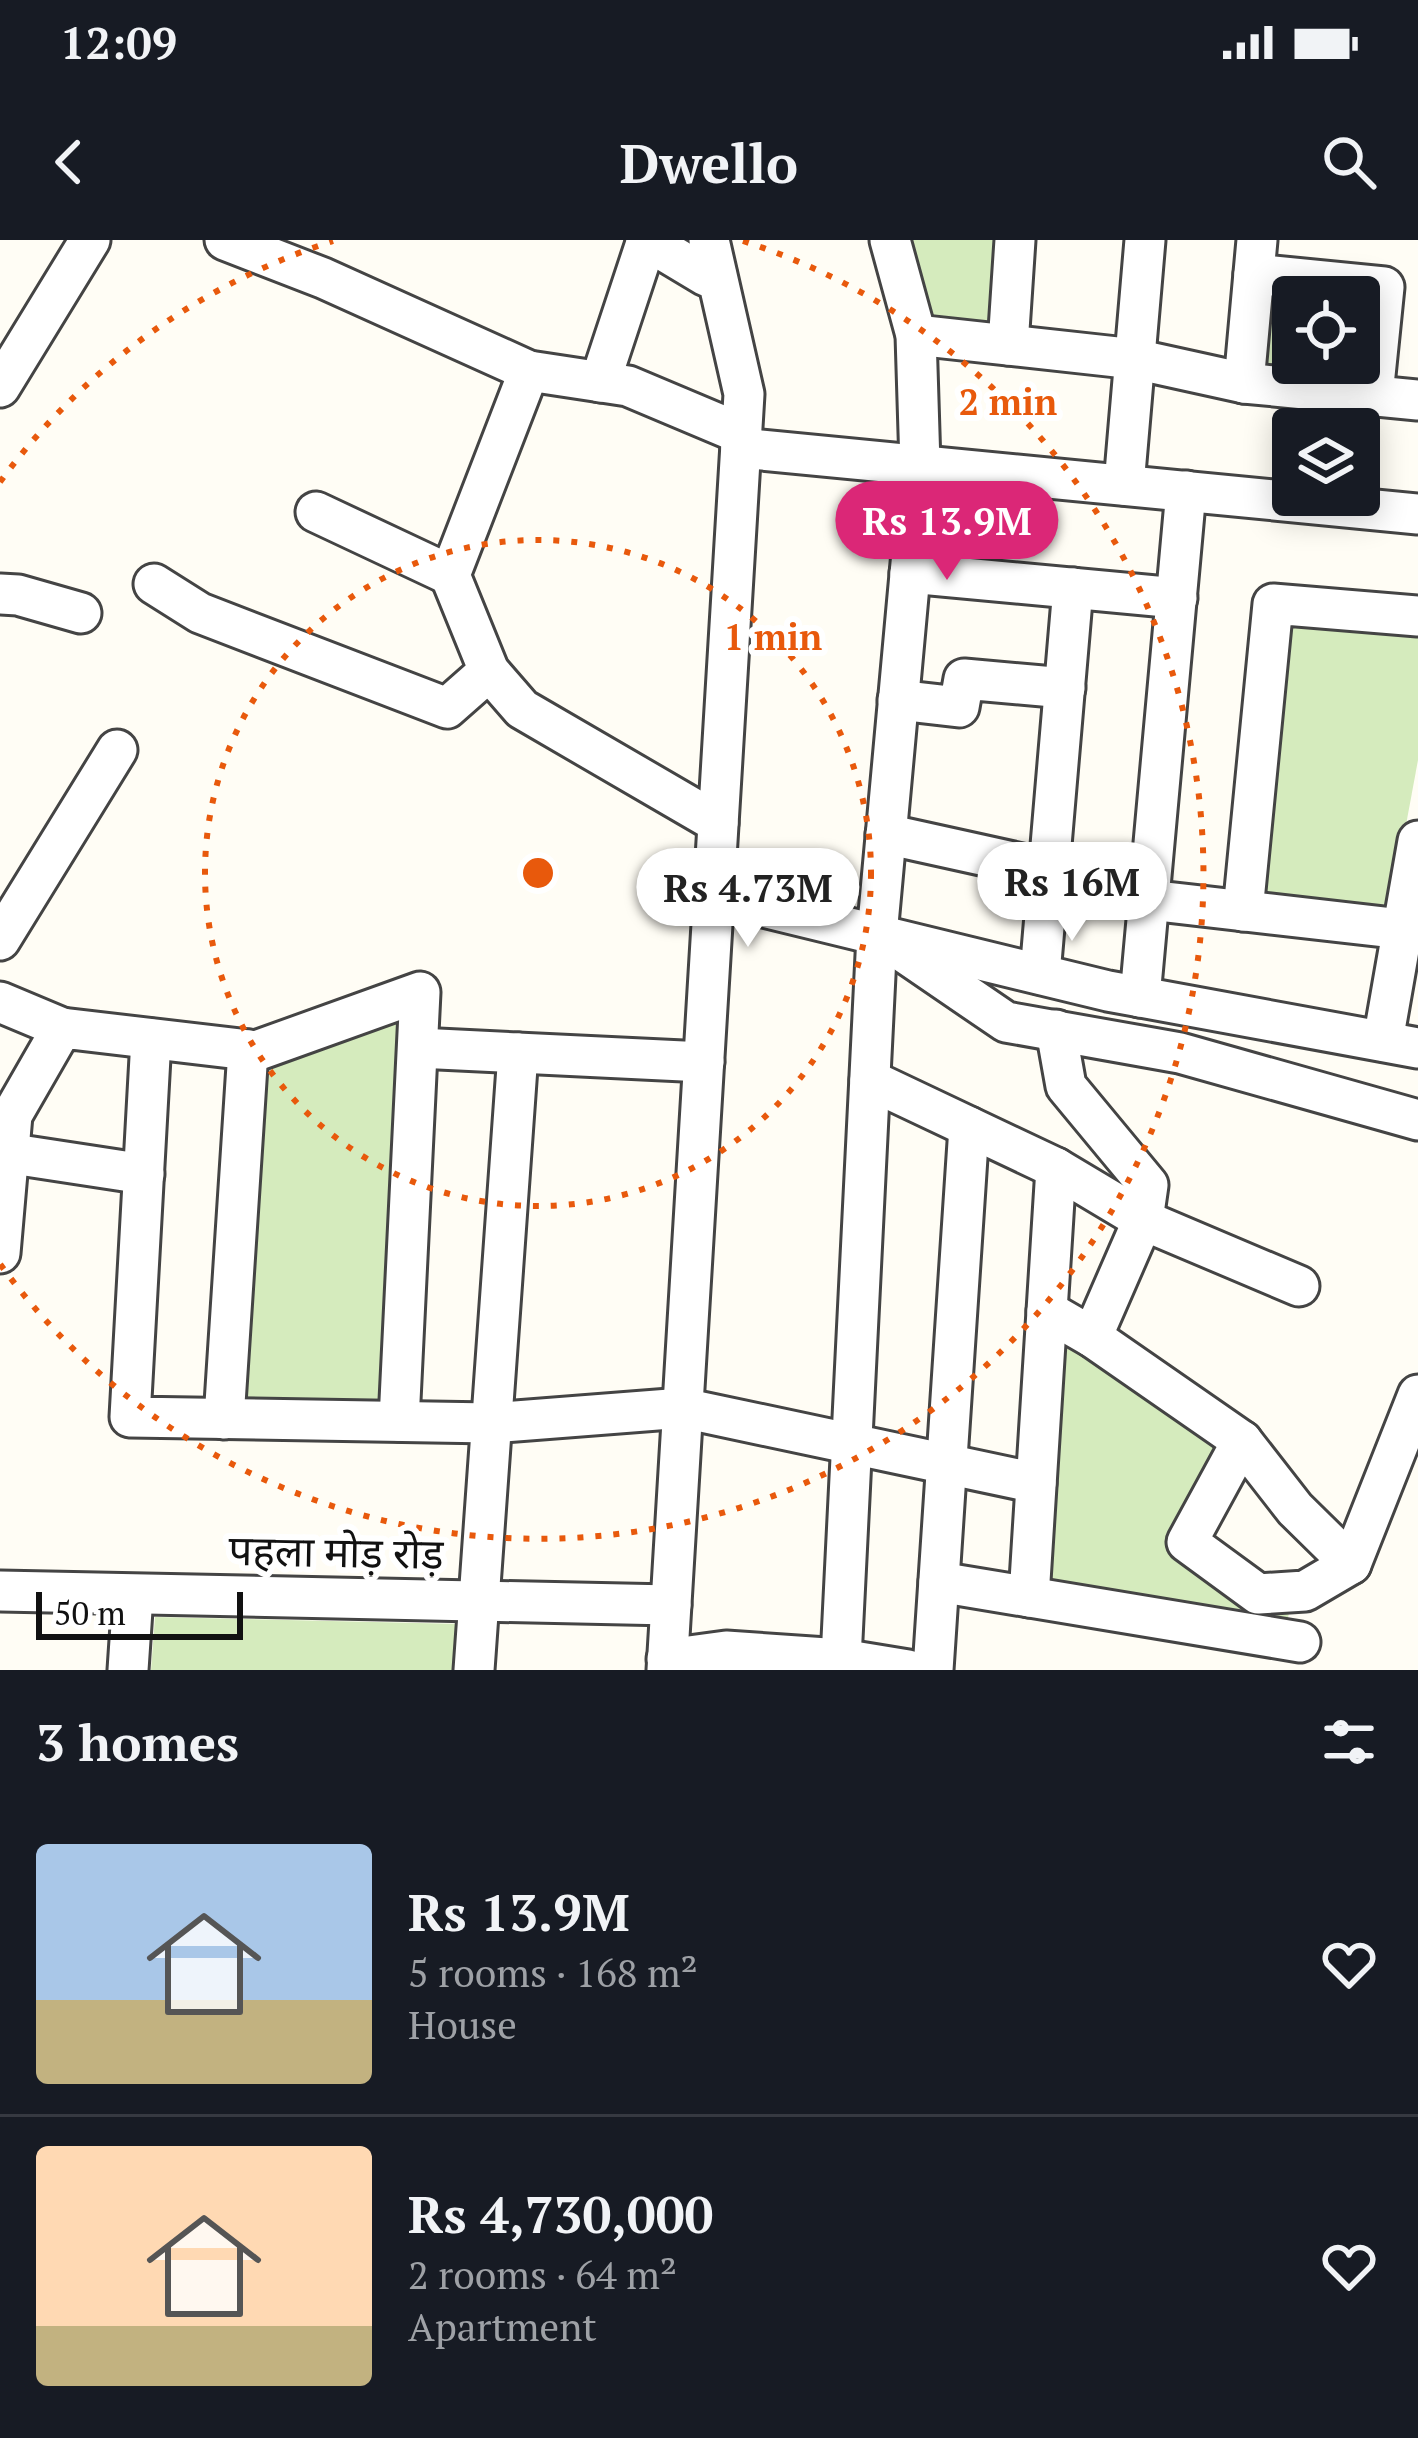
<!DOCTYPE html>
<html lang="en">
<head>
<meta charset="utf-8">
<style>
  :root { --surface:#171b24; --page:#20242c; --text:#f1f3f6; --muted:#9ea1a6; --line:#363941; --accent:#db2777 }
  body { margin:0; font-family:"PT Serif","Noto Sans Devanagari",serif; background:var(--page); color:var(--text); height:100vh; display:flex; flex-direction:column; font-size:45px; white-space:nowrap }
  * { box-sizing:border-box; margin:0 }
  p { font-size:39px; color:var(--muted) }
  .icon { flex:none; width:66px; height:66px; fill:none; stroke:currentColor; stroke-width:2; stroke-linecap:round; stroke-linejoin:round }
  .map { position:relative; height:1430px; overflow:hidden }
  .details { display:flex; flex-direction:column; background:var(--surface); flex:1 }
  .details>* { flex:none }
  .tools { position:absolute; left:1272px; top:36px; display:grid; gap:24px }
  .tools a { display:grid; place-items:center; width:108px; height:108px; border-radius:12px; background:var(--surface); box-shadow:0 6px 30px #0003; font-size:60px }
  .scale { position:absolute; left:36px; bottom:30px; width:207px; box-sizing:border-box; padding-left:12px; border:6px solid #111; border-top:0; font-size:33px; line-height:42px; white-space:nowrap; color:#111; -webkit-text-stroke:9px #fff; paint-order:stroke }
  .price { position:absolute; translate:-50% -102px; padding:0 27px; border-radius:42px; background:#fff; color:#222; font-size:39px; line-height:78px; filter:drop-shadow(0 3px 6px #0008) }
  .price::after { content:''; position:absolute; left:50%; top:72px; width:36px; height:27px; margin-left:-18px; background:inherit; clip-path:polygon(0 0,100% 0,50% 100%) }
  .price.on { background:var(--accent); color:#fff }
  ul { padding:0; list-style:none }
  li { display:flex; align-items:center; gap:36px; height:300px; padding:0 36px }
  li+li { border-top:3px solid var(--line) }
  li span { display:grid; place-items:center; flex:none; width:336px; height:240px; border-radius:12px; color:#555 }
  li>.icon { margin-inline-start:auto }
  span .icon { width:144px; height:144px; fill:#fffc; stroke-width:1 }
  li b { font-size:51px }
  h2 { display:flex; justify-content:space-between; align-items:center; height:144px; padding:0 36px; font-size:51px }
  .status { display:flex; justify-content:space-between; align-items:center; height:84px; padding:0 60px; background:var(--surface); direction:ltr }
  .status svg { height:33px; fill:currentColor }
  header { display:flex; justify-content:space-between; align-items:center; height:156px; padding:0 36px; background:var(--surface); font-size:54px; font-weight:700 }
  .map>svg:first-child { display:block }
  .green { fill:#d5ebbd; fill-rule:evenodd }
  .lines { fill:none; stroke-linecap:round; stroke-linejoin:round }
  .minor-casing { stroke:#444; stroke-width:45 }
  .minor { stroke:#fff; stroke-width:39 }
  .ring { fill:none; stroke:#e8590c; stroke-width:6; stroke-dasharray:6 12 }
  .labels { text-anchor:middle; stroke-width:12; stroke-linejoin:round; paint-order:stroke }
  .street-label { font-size:42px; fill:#111; stroke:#fff }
  .centre { fill:#e8590c; stroke:#fff; stroke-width:6 }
  .ring-label { font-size:36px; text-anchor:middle; font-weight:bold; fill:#e8590c; stroke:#fff; stroke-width:12; stroke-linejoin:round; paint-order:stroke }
</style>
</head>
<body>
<div class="status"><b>12:09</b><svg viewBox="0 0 49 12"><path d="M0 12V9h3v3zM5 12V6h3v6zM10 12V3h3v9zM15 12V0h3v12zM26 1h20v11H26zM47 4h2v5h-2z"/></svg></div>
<header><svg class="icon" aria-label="back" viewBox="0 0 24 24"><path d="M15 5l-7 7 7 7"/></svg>Dwello<svg class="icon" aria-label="search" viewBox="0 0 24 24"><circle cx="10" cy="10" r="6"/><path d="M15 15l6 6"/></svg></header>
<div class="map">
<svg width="1418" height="1430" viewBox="0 0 1418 1430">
  <rect width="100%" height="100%" fill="#fffdf5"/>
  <!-- green -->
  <g class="green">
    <path d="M903,0h98l-8,91 -68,-8z"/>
    <path d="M1264,43l113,12 -10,94 -113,-13zM1293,57h66v66h-66z"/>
    <path d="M1283,375l135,10v135l-29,157 -130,-16z"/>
    <path d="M409,770l-24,399 -148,-10 22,-332z"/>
    <path d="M1060,1091l161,114 -48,106 118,53 -5,23 -244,-42z"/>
    <path d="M155,1377l307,7 -4,46h-307z"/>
  </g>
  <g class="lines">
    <defs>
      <g id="minor">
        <path d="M225,0l98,38 206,93 99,15 114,48"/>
        <path d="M646,0l60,36 10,-3"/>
        <path d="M1254,34l130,13 -11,108"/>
        <path d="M916,95l219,24 109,24 174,17"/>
        <path d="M1008,105l7,-105"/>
        <path d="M529,131l-79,204 39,96 33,38 196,114"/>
        <path d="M600,142l47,-142"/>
        <path d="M1244,143l13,-143"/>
        <path d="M0,147l90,-147"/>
        <path d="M741,208l677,66"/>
        <path d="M1124,245l21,-245"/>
        <path d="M316,272l134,63"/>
        <path d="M910,333l267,25"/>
        <path d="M154,344l46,29 247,95 42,-37"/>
        <path d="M0,354l18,1 63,18"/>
        <path d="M898,460l61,7 5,-28 101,9"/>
        <path d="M886,594l163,36"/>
        <path d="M714,655l394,96 310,57"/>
        <path d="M1149,660l253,29"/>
        <path d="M1243,671l30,-307 145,12"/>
        <path d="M0,700l117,-190"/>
        <path d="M902,711l104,71 174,31 238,67"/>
        <path d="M1040,734l33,-386"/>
        <path d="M1140,757l46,-506"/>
        <path d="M0,762l62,26"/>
        <path d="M1056,790l10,56 82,99 -5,35 -51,117"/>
        <path d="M151,799l-21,378 361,6 192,-15 353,75"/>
        <path d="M1383,801l35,-200"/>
        <path d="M418,808l286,14"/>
        <path d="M870,840l186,88 87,52 156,66"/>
        <path d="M0,912l144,22"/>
        <path d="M0,1013l12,-138 50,-87 194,23 164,-59 -21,429"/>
        <path d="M1047,1071l45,26 150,104 53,68 56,55"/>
        <path d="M224,1179l24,-369"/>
        <path d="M1242,1201l-55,101 71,52 47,-3 46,-27 67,-169"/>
        <path d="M939,1342l361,60"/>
        <path d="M0,1351l671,14"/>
        <path d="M1029,1357l27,-429"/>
        <path d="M667,1419l59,-8 115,8 67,11"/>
        <path d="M841,1419l36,-724 43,-470 -4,-130 -26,-95"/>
        <path d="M128,1430l5,-75"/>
        <path d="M474,1430l44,-617"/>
        <path d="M667,1430l77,-1276 -35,-154"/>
        <path d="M933,1430l36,-543"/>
      </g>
    </defs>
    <!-- minor casing -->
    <use href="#minor" class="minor-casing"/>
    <!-- minor -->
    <use href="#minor" class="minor"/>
  </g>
  <!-- distance rings -->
  <g class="ring">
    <circle cx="538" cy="633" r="333"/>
    <path d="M0 242A665 665 0 0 1 333 1M743 1A665 665 0 1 1 0 1024"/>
  </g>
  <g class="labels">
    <!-- street labels -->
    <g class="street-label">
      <text transform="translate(336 1312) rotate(1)" y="15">पहला मोड़ रोड़</text>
    </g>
  </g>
  <circle cx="538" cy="633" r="18" class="centre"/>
  <g class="ring-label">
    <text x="1008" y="175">2 min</text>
    <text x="773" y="410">1 min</text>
  </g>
</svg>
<div class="tools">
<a><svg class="icon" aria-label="locate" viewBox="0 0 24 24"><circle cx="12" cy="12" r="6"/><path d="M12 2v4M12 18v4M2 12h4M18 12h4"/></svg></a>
<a><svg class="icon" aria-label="layers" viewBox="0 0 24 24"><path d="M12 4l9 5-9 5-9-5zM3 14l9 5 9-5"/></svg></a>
</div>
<div class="scale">50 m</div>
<b class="price on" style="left:947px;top:343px">Rs 13.9M</b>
<b class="price" style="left:1072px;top:704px">Rs 16M</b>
<b class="price" style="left:748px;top:710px">Rs 4.73M</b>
</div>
<section class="details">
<h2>3 homes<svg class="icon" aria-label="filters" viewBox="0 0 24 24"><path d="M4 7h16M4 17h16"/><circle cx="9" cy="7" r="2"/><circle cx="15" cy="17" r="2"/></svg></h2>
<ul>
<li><span style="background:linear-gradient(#a9c7e8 65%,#c2b280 0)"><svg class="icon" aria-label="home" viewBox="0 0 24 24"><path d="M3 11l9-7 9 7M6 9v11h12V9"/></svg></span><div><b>Rs 13.9M</b><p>5 rooms · 168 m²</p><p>House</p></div><svg class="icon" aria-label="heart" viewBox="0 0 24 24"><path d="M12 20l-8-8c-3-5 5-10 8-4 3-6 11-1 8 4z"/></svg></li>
<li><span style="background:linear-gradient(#ffd9b3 75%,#c2b280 0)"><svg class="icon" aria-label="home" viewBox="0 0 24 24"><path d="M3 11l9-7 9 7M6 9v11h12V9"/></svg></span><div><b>Rs 4,730,000</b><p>2 rooms · 64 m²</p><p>Apartment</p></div><svg class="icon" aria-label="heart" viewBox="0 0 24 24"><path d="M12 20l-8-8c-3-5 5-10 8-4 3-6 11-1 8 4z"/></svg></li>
</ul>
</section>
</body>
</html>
